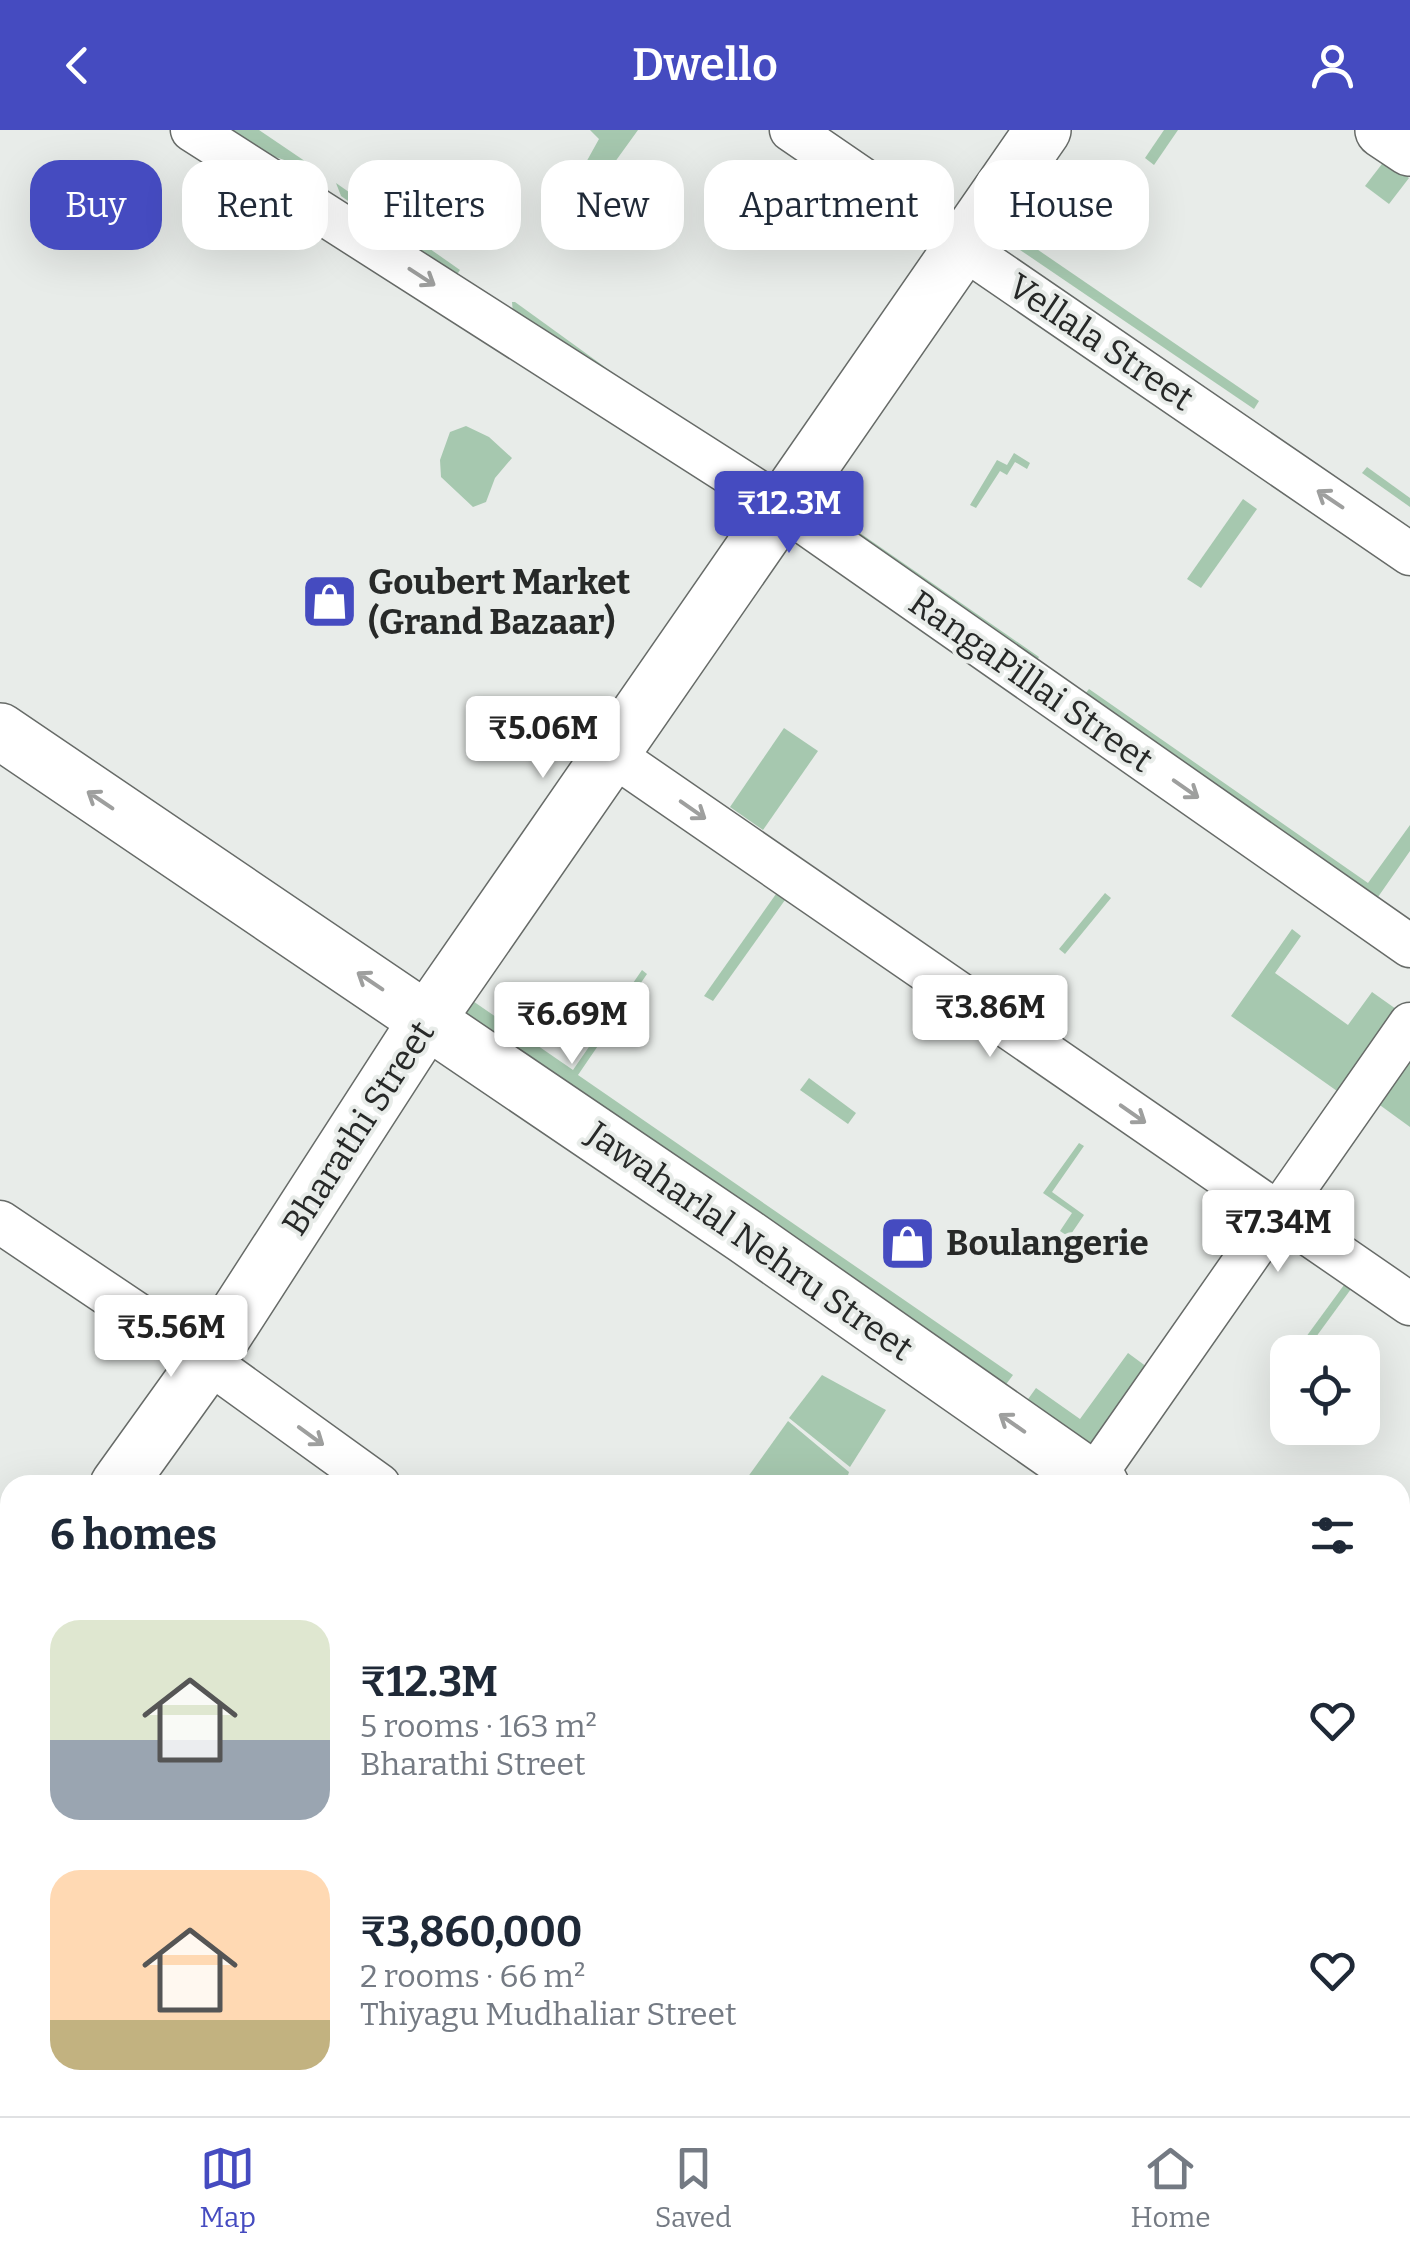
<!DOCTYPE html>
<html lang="en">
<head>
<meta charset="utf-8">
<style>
  :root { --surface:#fff; --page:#f6f6f7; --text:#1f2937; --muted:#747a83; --line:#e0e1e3; --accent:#454bc0 }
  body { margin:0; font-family:Bitter,serif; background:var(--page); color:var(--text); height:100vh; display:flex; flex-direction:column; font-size:38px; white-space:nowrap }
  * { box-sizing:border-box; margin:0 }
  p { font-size:32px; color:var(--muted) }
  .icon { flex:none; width:55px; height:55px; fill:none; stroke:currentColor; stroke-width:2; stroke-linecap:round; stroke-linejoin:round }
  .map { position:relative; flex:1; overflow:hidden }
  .details { position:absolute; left:0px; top:1345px; width:1410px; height:642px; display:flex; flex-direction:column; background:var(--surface); border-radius:30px 30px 0 0; box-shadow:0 10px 40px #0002 }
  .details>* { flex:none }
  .top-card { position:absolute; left:30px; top:30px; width:1350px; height:90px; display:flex; gap:20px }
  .buttons { position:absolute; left:1270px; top:1205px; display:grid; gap:20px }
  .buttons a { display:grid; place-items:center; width:110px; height:110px; border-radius:20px; background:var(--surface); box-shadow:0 10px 40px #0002; font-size:50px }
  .price { position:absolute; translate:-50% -85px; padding:0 22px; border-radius:10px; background:#fff; color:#222; font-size:32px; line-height:65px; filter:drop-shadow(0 2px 5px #0008) }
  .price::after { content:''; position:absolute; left:50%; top:60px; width:30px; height:22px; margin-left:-15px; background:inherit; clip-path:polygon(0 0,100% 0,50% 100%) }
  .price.on { background:var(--accent); color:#fff }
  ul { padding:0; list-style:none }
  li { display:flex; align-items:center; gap:30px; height:250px; padding:0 50px }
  li span { display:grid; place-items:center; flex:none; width:280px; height:200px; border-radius:30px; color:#555 }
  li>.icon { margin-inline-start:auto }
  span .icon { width:120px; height:120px; fill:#fffc; stroke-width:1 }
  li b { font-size:42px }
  h2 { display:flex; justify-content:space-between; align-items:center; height:120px; padding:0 50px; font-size:42px }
  .chip { padding:0 35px; border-radius:30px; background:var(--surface); box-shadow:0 10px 40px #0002; font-size:35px; line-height:90px }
  .chip.on { background:var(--accent); color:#fff }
  header { display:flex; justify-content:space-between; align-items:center; height:130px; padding:0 50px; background:var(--accent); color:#fff; font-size:45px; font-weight:600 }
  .menu { display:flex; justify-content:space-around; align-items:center; height:140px; border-top:2px solid var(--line); background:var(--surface); font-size:28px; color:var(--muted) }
  .menu a { display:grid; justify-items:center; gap:5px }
  .menu .on { color:var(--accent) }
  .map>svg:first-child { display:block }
  .green { fill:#a6c8af }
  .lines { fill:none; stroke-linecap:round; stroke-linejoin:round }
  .street-casing { stroke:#676b68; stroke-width:45 }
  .secondary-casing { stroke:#676b68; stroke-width:58 }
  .street { stroke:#fff; stroke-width:42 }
  .secondary { stroke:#fff; stroke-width:55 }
  .oneway { stroke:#9e9f9e }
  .labels { text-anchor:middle; stroke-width:8; stroke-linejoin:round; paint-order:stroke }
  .street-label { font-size:35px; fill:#272928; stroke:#e8ece9 }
  .poi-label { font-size:35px; font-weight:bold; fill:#272928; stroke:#e8ece9; text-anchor:start }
</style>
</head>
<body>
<header><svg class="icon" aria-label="back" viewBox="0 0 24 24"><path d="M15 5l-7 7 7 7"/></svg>Dwello<svg class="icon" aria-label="person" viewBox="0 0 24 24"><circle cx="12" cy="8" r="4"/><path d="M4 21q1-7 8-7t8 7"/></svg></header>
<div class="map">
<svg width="1410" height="1986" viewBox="0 0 1410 1986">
  <rect width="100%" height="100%" fill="#e8ece9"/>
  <!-- green -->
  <g class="green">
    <path d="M230,0h29l62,42 -55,-18z"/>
    <path d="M590,0h48l-39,54 -12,2 -8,-11 20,-36z"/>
    <path d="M1164,0h14l-24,35 -9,-7z"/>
    <path d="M1385,30l24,18 -20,26 -24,-18z"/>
    <path d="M336,53l124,87 -4,6 -115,-80z"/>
    <path d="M1006,98l253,173 -5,8 -253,-172z"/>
    <path d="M512,172h3l170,123 -172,-112z"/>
    <path d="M466,296l23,11 23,21 -17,20 -9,24 -13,5 -32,-30 -1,-17 10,-28z"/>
    <path d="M1014,323l16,10 -3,6 -12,-7 -8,13 -7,-4 -24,37 -6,-3 27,-45 10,5z"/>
    <path d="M1367,337l43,31v9l-48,-34z"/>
    <path d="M1243,369l14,10 -56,79 -14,-9z"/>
    <path d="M857,401l182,126 -3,5 -183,-125z"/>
    <path d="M1089,559l279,194 42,-58v26l-32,46 -293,-203z"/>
    <path d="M784,598l34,23 -55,79 -33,-23z"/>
    <path d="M1105,763l6,5 -46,56 -6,-5z"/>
    <path d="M776,764l9,6 -72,101 -9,-5z"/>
    <path d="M1292,799l9,7 -26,37 73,52 24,-33 24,17 -59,82 -106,-75z"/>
    <path d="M642,840l5,4 -69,101 435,300 -12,16 -545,-378 11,-16 106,73z"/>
    <path d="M1410,928v69l-33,-24z"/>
    <path d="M809,948l47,35 -8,11 -48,-34z"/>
    <path d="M1079,1013l5,3 -32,46 32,23 -15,22 -9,-6 12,-18 -29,-20z"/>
    <path d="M1344,1155l7,4 -46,63h-10z"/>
    <path d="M1128,1223l19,14 -57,81 -64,-46 10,-14 44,31z"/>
    <path d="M822,1245l64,35 -36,57 -61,-49z"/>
    <path d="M788,1291l61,51 -4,13h-103z"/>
  </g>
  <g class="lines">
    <defs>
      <g id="street">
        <path d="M192,0l590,377 628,439"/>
        <path d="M791,0l619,424"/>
        <path d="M613,625l797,549"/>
        <path d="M0,1092l207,139 172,124"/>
        <path d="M1088,1355l322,-461"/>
        <path d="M0,1888l10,7"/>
        <path d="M131,1978l12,8"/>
        <path d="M729,1978l13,8"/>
        <path d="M640,1986l6,-8"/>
      </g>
      <g id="secondary">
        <path d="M1383,0l27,18"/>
        <path d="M0,601l745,505 356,249"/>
        <path d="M118,1355l89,-124 220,-341 616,-890"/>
        <path d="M0,1521l10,-15"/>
        <path d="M1400,1565l10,7"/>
        <path d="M1400,1779l10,-8"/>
        <path d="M1183,1986l9,-8"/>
      </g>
    </defs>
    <!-- street casing -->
    <use href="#street" class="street-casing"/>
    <!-- secondary casing -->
    <use href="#secondary" class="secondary-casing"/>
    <!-- street -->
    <use href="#street" class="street"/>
    <!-- secondary -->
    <use href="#secondary" class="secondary"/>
  </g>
  <!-- one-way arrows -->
  <defs><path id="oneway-shaft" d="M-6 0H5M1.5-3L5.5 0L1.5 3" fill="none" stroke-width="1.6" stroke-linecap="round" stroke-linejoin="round" transform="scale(2.5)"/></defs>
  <g class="oneway">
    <use href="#oneway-shaft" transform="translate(422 147) rotate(33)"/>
    <use href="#oneway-shaft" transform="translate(1330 369) rotate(-146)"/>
    <use href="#oneway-shaft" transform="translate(1186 659) rotate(35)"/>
    <use href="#oneway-shaft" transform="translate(100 670) rotate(-146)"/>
    <use href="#oneway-shaft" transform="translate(693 680) rotate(35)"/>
    <use href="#oneway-shaft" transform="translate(370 851) rotate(-146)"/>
    <use href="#oneway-shaft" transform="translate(1133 984) rotate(35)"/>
    <use href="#oneway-shaft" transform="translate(1012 1293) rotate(-145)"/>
    <use href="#oneway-shaft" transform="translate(311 1306) rotate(36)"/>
  </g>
  <!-- icons -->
  <defs>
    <symbol id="shop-square" viewBox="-11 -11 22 22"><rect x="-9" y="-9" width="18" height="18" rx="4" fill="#454bc0" stroke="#e8ece9"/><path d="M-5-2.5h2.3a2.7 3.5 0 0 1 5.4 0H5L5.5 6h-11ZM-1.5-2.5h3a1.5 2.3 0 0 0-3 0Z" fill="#fff"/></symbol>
  </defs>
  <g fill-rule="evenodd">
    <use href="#shop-square" x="298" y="440" width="63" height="63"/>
    <use href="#shop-square" x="876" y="1082" width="63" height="63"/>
  </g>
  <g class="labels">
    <!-- street labels -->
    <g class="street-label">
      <text transform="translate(1101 212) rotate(34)" y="12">Vellala Street</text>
      <text transform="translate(1031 551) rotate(35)" y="12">RangaPillai Street</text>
      <text transform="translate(358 998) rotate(-57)" y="12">Bharathi Street</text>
      <text transform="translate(750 1111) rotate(35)" y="12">Jawaharlal Nehru Street</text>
    </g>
    <!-- poi labels -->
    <g class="poi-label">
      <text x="368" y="464">Goubert Market<tspan x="368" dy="40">(Grand Bazaar)</tspan></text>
      <text x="946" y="1125">Boulangerie</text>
    </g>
  </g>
</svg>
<div class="buttons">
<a><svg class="icon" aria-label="locate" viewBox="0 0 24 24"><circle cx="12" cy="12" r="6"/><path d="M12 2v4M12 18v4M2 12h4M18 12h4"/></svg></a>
</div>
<b class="price on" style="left:789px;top:426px">₹12.3M</b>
<b class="price" style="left:543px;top:651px">₹5.06M</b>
<b class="price" style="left:990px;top:930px">₹3.86M</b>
<b class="price" style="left:572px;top:937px">₹6.69M</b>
<b class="price" style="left:1278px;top:1145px">₹7.34M</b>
<b class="price" style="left:171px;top:1250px">₹5.56M</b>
<div class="top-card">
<a class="chip on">Buy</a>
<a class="chip">Rent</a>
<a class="chip">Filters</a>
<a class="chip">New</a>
<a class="chip">Apartment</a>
<a class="chip">House</a>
</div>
<section class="details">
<h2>6 homes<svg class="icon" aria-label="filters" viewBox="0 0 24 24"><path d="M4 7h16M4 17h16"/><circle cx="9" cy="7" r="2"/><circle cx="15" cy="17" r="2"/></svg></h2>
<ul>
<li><span style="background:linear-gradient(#dfe7d0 60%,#9aa5b1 0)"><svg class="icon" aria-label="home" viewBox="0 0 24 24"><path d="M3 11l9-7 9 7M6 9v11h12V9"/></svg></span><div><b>₹12.3M</b><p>5 rooms · 163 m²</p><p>Bharathi Street</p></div><svg class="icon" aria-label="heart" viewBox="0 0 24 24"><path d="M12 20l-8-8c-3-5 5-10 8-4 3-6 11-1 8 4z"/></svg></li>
<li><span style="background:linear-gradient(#ffd9b3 75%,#c2b280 0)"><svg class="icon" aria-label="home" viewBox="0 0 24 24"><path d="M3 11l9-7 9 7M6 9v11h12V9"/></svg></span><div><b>₹3,860,000</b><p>2 rooms · 66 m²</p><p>Thiyagu Mudhaliar Street</p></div><svg class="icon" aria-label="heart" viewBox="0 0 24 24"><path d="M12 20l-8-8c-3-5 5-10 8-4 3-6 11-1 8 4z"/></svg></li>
</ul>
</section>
</div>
<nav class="menu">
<a class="on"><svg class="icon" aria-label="map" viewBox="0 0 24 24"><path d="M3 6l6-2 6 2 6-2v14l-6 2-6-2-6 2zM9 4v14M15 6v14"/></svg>Map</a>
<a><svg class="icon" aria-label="saved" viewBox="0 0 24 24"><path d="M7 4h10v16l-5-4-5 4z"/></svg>Saved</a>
<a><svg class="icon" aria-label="home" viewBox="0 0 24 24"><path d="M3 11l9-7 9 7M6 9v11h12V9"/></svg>Home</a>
</nav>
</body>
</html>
